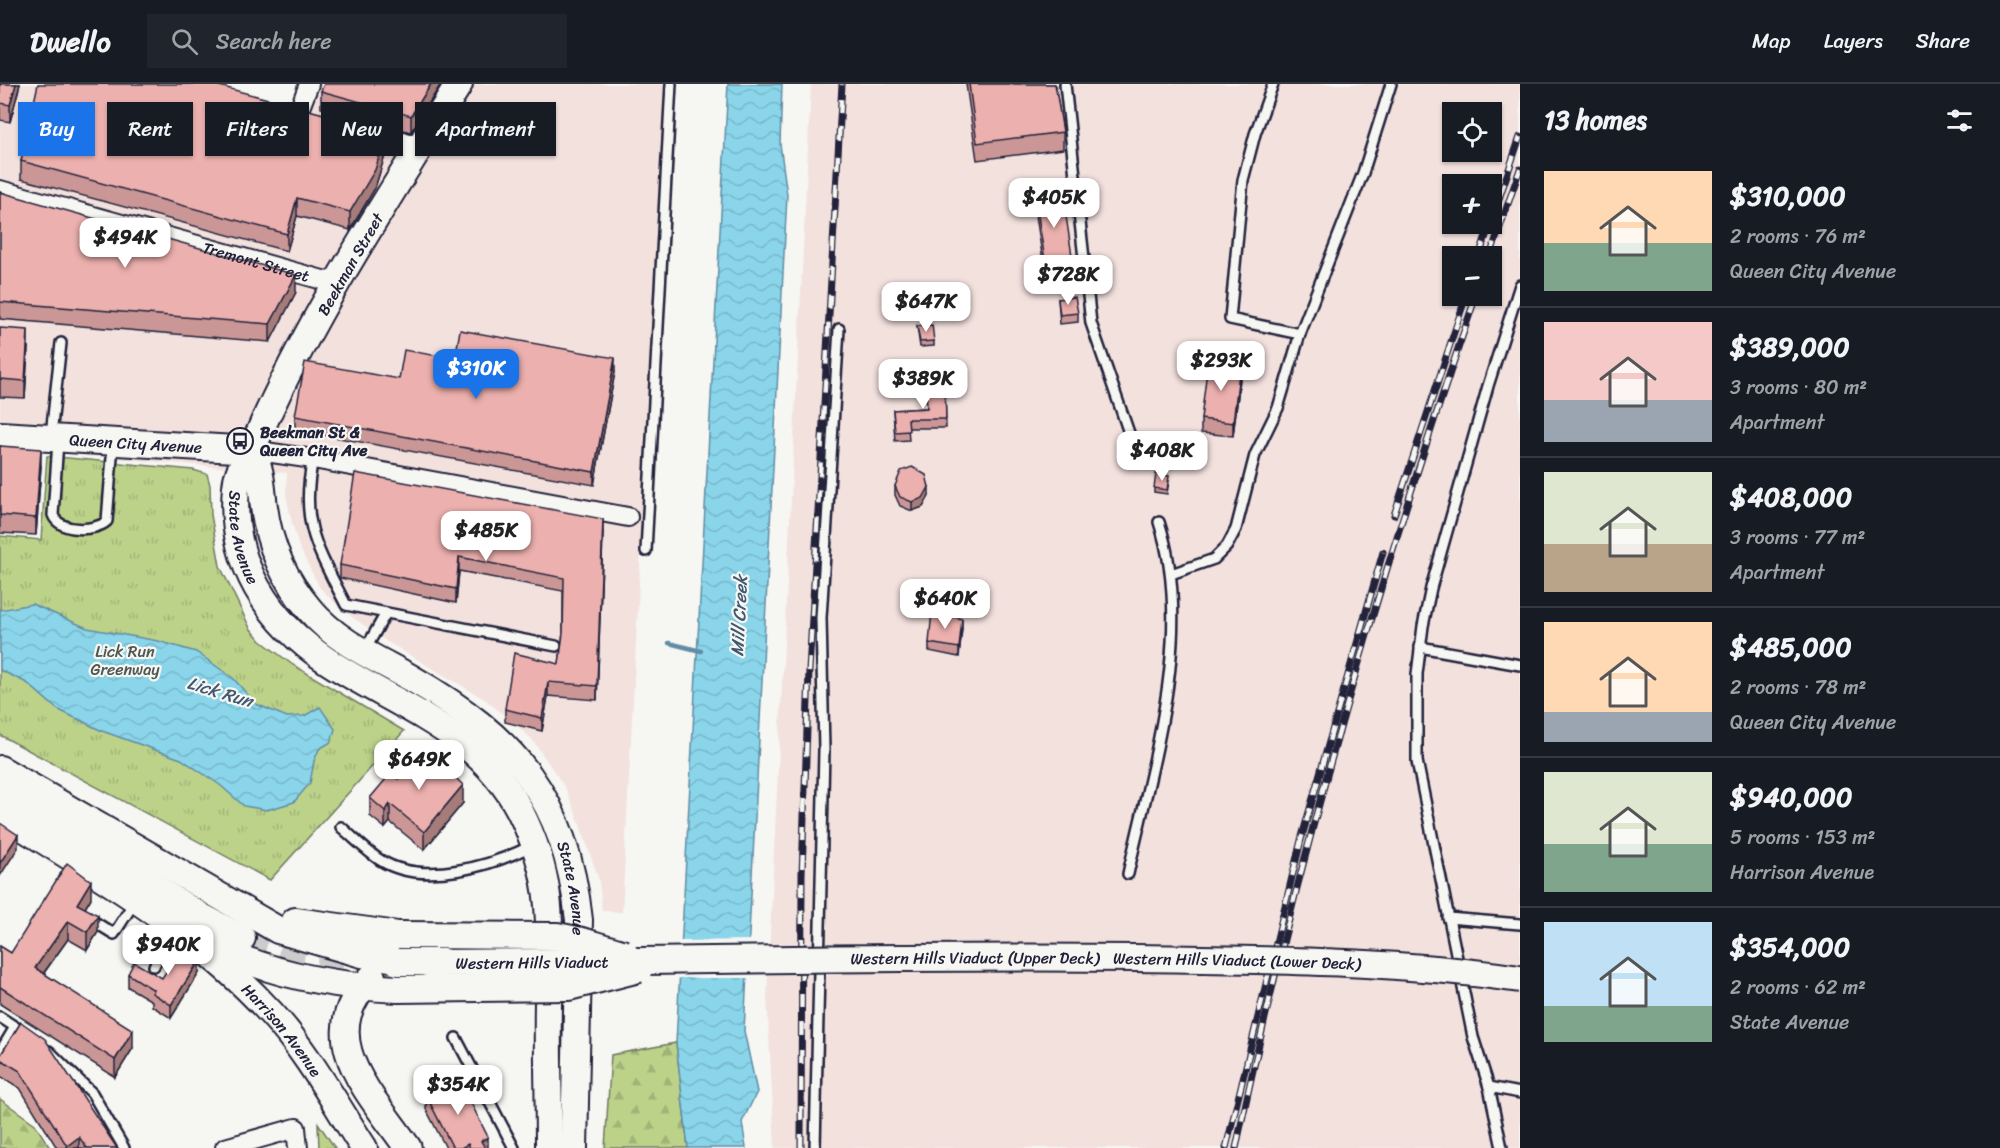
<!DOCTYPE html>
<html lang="en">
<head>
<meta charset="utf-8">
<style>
  :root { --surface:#171b24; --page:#20242c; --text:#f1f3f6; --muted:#9ea1a6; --line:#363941; --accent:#1a73e8 }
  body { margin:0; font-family:Sriracha,sans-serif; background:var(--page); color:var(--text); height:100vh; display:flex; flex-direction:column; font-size:22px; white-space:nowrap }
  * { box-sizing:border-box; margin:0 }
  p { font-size:20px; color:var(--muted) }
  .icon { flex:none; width:33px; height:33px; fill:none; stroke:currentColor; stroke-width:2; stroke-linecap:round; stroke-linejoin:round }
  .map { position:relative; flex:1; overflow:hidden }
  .panel { display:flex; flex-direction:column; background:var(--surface); width:480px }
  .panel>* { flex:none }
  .guide { position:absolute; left:18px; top:18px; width:570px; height:54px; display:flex; gap:12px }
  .tools { position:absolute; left:1442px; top:18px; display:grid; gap:12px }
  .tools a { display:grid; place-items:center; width:60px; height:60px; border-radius:0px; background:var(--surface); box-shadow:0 2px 4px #0004; font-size:30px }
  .price { position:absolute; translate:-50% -51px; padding:0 14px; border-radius:12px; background:#fff; color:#222; font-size:20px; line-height:39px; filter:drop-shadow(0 2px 3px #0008) }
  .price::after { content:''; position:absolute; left:50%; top:36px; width:18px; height:14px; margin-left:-9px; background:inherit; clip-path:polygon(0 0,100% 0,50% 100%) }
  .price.current { background:var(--accent); color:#fff }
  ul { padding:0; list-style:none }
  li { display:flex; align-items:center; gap:18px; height:150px; padding:0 24px }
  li+li { border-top:2px solid var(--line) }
  li span { display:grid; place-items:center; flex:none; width:168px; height:120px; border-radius:0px; color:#555 }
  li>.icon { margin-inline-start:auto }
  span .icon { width:72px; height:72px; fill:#fffc; stroke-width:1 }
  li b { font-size:26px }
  h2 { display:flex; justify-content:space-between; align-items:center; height:72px; padding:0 24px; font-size:26px }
  .tag { padding:0 21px; border-radius:0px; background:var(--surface); box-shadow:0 2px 4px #0004; font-size:21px; line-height:54px }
  .tag.current { background:var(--accent); color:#fff }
  header { display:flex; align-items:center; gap:36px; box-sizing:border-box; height:84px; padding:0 30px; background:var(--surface); border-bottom:2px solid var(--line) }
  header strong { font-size:28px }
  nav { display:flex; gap:33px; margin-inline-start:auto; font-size:21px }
  .search { width:420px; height:54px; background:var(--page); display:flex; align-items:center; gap:15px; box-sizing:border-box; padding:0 21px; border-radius:0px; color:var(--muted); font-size:22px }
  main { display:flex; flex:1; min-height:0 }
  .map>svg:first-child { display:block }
  .built { fill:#f3e1de; fill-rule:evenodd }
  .grass { fill:url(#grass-tufts); stroke:#6f7a62; stroke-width:1.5 }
  .forest { fill:url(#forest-firs); stroke:#6f7a62; stroke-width:1.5 }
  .water { fill:url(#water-waves); stroke:#608da4; stroke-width:1.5 }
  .pier { fill:#f6f6f2 }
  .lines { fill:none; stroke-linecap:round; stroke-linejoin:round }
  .stream { stroke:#608da4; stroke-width:4.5 }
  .secondary-tunnel { stroke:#cccccd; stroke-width:26; stroke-dasharray:26 13; stroke-linecap:butt }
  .service-casing { stroke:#22223b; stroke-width:14 }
  .minor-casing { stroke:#22223b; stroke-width:22 }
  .secondary-casing { stroke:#22223b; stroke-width:30 }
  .service { stroke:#f6f6f2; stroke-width:9 }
  .minor { stroke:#f6f6f2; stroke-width:18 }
  .secondary { stroke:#f6f6f2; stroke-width:26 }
  .rail-casing { stroke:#22223b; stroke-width:7 }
  .rail { stroke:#f6f6f2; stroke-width:4.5; stroke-dasharray:14; stroke-linecap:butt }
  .secondary-bridge-casing { stroke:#22223b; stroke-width:30; stroke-linecap:butt }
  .secondary-bridge { stroke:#f6f6f2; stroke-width:26 }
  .wall { fill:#cb9796; stroke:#22223b; stroke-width:1.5 }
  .shaded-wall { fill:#a57b7a; stroke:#22223b; stroke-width:1.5 }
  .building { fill:#ecb0ae; stroke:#22223b; stroke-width:1.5 }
  .labels { text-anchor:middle; stroke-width:4.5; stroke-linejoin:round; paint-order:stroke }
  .street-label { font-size:16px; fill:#22223b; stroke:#f6f6f2 }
  .poi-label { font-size:16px; font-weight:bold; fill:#22223b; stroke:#f6f6f2; text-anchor:start }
  .park-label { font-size:16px; fill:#505752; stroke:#f6f6f2 }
  .water-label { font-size:18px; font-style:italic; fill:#415870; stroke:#f6f6f2 }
</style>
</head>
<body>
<header>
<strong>Dwello</strong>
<div class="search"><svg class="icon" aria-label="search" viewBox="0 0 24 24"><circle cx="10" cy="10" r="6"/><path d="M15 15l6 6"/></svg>Search here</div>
<nav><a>Map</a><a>Layers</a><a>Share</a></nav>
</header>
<main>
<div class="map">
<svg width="1520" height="1064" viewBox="0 0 1520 1064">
  <defs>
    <pattern id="grass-tufts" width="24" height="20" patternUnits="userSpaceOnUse" patternTransform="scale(1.5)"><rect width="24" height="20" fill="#bcd289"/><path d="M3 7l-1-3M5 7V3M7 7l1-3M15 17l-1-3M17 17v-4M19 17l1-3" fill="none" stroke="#a1b477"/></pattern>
    <pattern id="forest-firs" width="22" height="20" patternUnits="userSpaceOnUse" patternTransform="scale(1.5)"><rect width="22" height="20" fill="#bcd289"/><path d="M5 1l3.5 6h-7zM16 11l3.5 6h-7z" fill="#a1b477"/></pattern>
    <pattern id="water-waves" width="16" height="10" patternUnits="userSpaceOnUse" patternTransform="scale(1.5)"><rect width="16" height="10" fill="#8ad5ea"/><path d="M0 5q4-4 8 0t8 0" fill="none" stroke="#77b7ca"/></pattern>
  </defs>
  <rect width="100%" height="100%" fill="#f6f6f2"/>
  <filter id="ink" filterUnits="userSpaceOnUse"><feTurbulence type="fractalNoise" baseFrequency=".0167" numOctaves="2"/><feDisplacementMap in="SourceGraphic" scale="12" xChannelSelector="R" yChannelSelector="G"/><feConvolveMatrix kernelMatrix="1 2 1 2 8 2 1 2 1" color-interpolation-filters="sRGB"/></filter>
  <g filter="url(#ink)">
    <!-- built -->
    <g class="built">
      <path d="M0,0h146l153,41 16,-41h350l-43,828 -20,-1 -3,-31 -21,-61 -12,-30 -34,-50 -46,-39 -100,-59 -45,-32 -21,-21 -21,-41 -7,-24 -6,-28 1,-22 -287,-25z"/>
      <path d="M811,0h709v1064h-745l-8,-150zM1452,28h39v40h-39zM1452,100h39v40h-39zM1452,172h39v40h-39z"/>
    </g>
    <!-- grass -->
    <path class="grass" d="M47,372l146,14 14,4 3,11 1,30 9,51 30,62 11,13 32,24 111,66 -134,149 -270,-145v-199l41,4z"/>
    <!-- forest -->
    <g class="forest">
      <path d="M676,959l12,105h-83l6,-93z"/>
      <path d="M0,1015l35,25 15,24h-50z"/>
      <path d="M318,1039l17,25h-16z"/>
    </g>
    <!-- water -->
    <g class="water">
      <path d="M728,0h54l-2,60 7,51 -43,836 13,61 -15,30 4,26h-58l-12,-105z"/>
      <path d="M32,520l55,24 71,13 38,11 37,26 23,26 31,13 17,-1 16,-9 15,22 -4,13 -12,7 -5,12 -4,22 -16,19 -27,8 -23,-4 -24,-21 -39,-26 -79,-28 -45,-22 -30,-26 -27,-13v-60z"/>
    </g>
    <!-- pier -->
    <path class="pier" d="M751,856l-2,38h-72l2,-37z"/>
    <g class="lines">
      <!-- stream -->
      <path class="stream" d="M669,559l32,8"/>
      <!-- secondary-tunnel -->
      <path class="secondary-tunnel" d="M242,854c39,14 79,19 120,22"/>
      <defs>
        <g id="service">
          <path d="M1065,0l26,239 47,136"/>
          <path d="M1300,250l63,-161 28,-89"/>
          <path d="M51,351l10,-92"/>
          <path d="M58,357l-5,74c6,17 42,17 54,6l6,-77"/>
          <path d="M313,375c-14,64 5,91 33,146l210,41"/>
          <path d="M646,467l25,-467"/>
          <path d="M1171,490l43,-15 13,-13 9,-17 19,-74 23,-47 22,-74 -70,-15 13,-139 12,-46 18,-50"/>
          <path d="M1420,563l100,18"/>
          <path d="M365,566l21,-37"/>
          <path d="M341,743c13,11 25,24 39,33 43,27 112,6 153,-15"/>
          <path d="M1128,790c24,-110 67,-242 31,-352"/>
          <path d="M1448,834l72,6"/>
          <path d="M93,837l21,13 21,-33"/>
          <path d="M154,882l18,-37"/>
          <path d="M0,933l26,17"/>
          <path d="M456,954l58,110"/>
          <path d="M49,967l43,42 32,55"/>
          <path d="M0,968l15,-25"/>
          <path d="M1489,1003l31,6"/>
          <path d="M815,1064l9,-398 -3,-132 18,-289"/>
          <path d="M1502,1064l-13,-61 -16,-50 -56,-276v-87l6,-48 8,-38 57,-202 32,-101"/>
        </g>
        <g id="minor">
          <path d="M298,29l11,-29"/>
          <path d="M364,47l56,15"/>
          <path id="s1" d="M0,106l337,94"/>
          <path d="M252,366l61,9 315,58"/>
          <path d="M225,1064l71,-20 2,20"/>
        </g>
        <g id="secondary">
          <path id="s2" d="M459,0c-73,118 -152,236 -206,363 -7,15 -16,23 -17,40 -7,75 32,135 93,175 69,45 151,70 191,149 36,72 29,114 28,191 -1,49 1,97 1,146"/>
          <path id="s3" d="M0,351l252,15"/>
          <path id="s4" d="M252,366c10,23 9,34 12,57 5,38 21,74 46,103 27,32 65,48 101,68 104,60 155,120 168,242l-5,228"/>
          <path d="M0,685l278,161 84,24 58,8"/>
          <path d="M0,709l204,125 38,20"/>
          <path id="s5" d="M0,729c95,60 194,115 271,200 37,40 63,89 93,135"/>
          <path d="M295,837l103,14"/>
          <path d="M209,859c56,31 126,43 189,46"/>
          <path d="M372,893c-62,60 0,118 36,171"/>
        </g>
      </defs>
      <!-- service casing -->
      <use href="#service" class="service-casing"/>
      <!-- minor casing -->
      <use href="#minor" class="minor-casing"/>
      <!-- secondary casing -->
      <use href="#secondary" class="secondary-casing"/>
      <!-- service -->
      <use href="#service" class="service"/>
      <!-- minor -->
      <use href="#minor" class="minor"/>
      <!-- secondary -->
      <use href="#secondary" class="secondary"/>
      <defs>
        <g id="rail">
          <path d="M1491,138l29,-85"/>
          <path d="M1479,172l11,-32"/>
          <path d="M1490,172l30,-87"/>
          <path d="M1394,431l72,-219"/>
          <path d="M801,1064l1,-274 7,-203 33,-587"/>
          <path d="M1226,1064l75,-308 82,-288"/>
          <path d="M1236,1064c61,-288 144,-574 240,-852"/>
        </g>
      </defs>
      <!-- rail casing -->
      <use href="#rail" class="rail-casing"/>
      <!-- rail -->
      <use href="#rail" class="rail"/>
      <defs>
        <g id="secondary-bridge">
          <path d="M398,851l159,1 25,5 43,13"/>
          <path d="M398,878h46"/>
          <path id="s6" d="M427,879c236,-1 473,-8 709,-5 129,2 257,2 384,21"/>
          <path d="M398,905l171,-2 70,-18"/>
        </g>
      </defs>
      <!-- secondary-bridge casing -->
      <use href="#secondary-bridge" class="secondary-bridge-casing"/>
      <!-- secondary-bridge -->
      <use href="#secondary-bridge" class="secondary-bridge"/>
    </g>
    <!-- wall -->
    <g class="wall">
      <path d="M0,0h20l-10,38 -10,-2z"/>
      <path d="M441,0l-30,48 -90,-24v-17z"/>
      <path d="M966,0h89l8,48v17l-86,11z"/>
      <path d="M387,65l-12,39 -25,42 -53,-14 -10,35 -266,-72v-18z"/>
      <path d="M1034,106l40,79v13l-27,5 -13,-84z"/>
      <path d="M0,108l296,100 -26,50 -270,-23z"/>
      <path d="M1058,215l20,14v9l-18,2z"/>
      <path d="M917,242l17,15v5l-14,1z"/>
      <path d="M0,244l28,19 -3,51 -25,-1z"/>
      <path d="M455,275l160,13 -21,113 -299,-55v-14z"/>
      <path d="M1240,295l-7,57 -32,-3v-14z"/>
      <path d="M945,303l1,41h-38l1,12 -14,1 -2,-31 33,-2z"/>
      <path d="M0,362l41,20 -5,69 -36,-2z"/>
      <path d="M1169,397l-2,13 -13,-2v-4z"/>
      <path d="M895,402l34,10 -6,11 -11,4 -12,-5 -5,-11z"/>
      <path d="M603,448l-6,168 -49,-4 -6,35 -37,-9v-13l54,-45 4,-31v-42l-104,-20 -3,32 -116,-25v-13z"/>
      <path d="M962,544l-3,29 -30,-6v-8z"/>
      <path d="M398,695l65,24 -39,47 -34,-28 -5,6 -15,-12v-18z"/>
      <path d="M91,814l-6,10 13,24 -11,18 -19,-11 -24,34 89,75 -18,29 -115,-73v-58l11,7z"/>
      <path d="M199,889l-28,45 -19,-12v-5l-24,-14v-13l34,4z"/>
      <path d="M21,938l96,126h-60l-37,-60 -20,-12v-20z"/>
      <path d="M426,1011l62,53h-42l-20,-39z"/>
    </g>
    <!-- shaded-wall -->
    <g class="shaded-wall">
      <path d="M16,0h4l-10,38v-17z"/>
      <path d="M431,0h10l-30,48v-16z"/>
      <path d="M387,47v18l-12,39 -25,42v-18z"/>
      <path d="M297,114v18l-10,35v-17z"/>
      <path d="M296,191v17l-26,50v-18z"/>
      <path d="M28,246v17l-3,51v-17z"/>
      <path d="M615,274v14l-21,113v-13z"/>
      <path d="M1240,281v14l-7,57v-13z"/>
      <path d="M41,365v17l-5,69v-17z"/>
      <path d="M929,403v9l-6,11 -11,4v-9z"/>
      <path d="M603,435v13l-6,168v-14z"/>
      <path d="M459,473v14l-3,32v-14z"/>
      <path d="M962,535v9l-3,29v-9z"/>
      <path d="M548,598v14l-6,35v-13z"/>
      <path d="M463,701v18l-39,47v-18z"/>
      <path d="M390,720v18l-5,6v-17z"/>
      <path d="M18,751v13l-18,28v-13z"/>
      <path d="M91,797v17l-14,24v-18z"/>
      <path d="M98,831v17l-11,18v-18z"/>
      <path d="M68,837v18l-33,46v-17z"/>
      <path d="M199,877v12l-28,45v-13z"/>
      <path d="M133,946v18l-18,29v-17z"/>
      <path d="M79,1053v11h-12v-2z"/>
      <path d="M488,1053v11h-7v-7z"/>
    </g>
    <!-- building -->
    <g class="building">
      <path d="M0,0h16l-6,21 -10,-2z"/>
      <path d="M38,0h174l175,47 -12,39 -25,42 -53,-14 -10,36 -266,-73z"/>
      <path d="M324,0h107l-20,32 -90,-25z"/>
      <path d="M969,0h86l8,48 -86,11z"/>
      <path d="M1061,99l13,86 -27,4 -13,-83z"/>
      <path d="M0,108l296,83 -26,49 -270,-22z"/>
      <path d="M1075,213l3,16 -18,2 -2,-16z"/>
      <path d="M932,241l2,16 -14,1 -3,-16z"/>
      <path d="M0,244l28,2 -3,51 -25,-2z"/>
      <path d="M460,246l155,28 -21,114 -299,-56 10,-54 94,17 5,-29 51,9z"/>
      <path d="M1208,278l32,3 -7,58 -32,-4z"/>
      <path d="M945,303l1,32h-38l1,12 -14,1 -2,-22 34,-2 -1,-19z"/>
      <path d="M0,362l41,3 -5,69 -36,-3z"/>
      <path d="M912,383l14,8 3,12 -6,11 -11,4 -12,-5 -5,-11 6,-15z"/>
      <path d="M355,389l248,46 -6,167 -49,-4 -6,36 -37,-9 9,-56 45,11 4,-31 1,-55 -105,-21 -3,32 -116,-24z"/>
      <path d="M1156,390l13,2 -2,14 -13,-2z"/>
      <path d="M932,527l30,8 -3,29 -30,-5z"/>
      <path d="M427,666l36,35 -39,47 -34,-28 -5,7 -15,-13 21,-25 7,6 22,-27 3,2z"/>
      <path d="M0,739l18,12 -18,28z"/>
      <path d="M67,779l24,18 -14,23 21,11 -11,17 -19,-11 -33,47 98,62 -18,30 -115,-73v-41l11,7z"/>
      <path d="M183,862l16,15 -28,44 -19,-12 2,-3 -26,-16 6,-12 28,16z"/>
      <path d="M21,938l24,17 72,109h-30l-8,-11 -12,9 -47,-75 -20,-12v-3z"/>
      <path d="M459,995l29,58 -7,4 4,7h-15l-2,-4 -7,4h-8l-27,-53z"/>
    </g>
  </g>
  <!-- icons -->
  <defs>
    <symbol id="bus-ring" viewBox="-11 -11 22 22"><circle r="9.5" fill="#f6f6f2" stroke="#22223b" stroke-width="1.5"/><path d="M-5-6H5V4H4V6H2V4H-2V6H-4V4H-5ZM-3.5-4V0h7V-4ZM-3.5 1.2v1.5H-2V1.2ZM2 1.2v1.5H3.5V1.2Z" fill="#22223b"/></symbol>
  </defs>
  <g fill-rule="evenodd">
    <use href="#bus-ring" x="225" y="342" width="30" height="30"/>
  </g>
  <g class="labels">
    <!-- street labels -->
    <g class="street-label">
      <text dy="6" stroke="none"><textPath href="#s1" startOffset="266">Tremont Street</textPath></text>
      <text transform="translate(350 180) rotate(-60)" y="6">Beekman Street</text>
      <text dy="6" stroke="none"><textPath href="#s3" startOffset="136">Queen City Avenue</textPath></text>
      <text dy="6" stroke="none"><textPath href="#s2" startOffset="513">State Avenue</textPath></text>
      <text dy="6" stroke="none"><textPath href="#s4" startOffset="572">State Avenue</textPath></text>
      <text dy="6" stroke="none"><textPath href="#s6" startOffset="548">Western Hills Viaduct (Upper Deck)</textPath></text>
      <text dy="6" stroke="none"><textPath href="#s6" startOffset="810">Western Hills Viaduct (Lower Deck)</textPath></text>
      <text dy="6" stroke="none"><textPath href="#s6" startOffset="105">Western Hills Viaduct</textPath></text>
      <text dy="6" stroke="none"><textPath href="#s5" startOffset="358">Harrison Avenue</textPath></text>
    </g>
    <!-- poi labels -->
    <g class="poi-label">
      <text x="260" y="354">Beekman St &amp;<tspan x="260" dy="18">Queen City Ave</tspan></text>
    </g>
    <!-- park labels -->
    <g class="park-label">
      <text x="125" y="573">Lick Run<tspan x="125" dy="18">Greenway</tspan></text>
    </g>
    <!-- water labels -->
    <g class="water-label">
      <text transform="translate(739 532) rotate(-87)" y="6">Mill Creek</text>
      <text transform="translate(220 608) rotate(17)" y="6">Lick Run</text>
    </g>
  </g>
</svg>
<div class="tools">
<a><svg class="icon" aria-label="locate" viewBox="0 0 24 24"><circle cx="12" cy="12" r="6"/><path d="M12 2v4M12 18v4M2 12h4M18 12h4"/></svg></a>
<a>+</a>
<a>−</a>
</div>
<b class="price" style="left:1054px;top:145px">$405K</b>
<b class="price" style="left:125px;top:185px">$494K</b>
<b class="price" style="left:1068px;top:222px">$728K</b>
<b class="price" style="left:926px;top:249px">$647K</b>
<b class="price" style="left:1221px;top:308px">$293K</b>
<b class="price current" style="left:476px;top:316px">$310K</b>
<b class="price" style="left:923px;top:326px">$389K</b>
<b class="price" style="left:1162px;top:398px">$408K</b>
<b class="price" style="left:486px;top:478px">$485K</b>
<b class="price" style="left:945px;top:546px">$640K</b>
<b class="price" style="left:419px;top:707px">$649K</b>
<b class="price" style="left:168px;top:892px">$940K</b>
<b class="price" style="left:458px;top:1032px">$354K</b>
<div class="guide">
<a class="tag current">Buy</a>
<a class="tag">Rent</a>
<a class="tag">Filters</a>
<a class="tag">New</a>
<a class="tag">Apartment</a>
</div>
</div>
<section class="panel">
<h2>13 homes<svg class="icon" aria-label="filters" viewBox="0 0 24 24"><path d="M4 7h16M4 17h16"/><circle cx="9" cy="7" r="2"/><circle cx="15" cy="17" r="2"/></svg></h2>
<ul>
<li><span style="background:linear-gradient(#ffd9b3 60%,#7fa58c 0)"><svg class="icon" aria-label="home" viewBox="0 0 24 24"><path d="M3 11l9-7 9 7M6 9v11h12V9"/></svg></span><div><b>$310,000</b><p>2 rooms · 76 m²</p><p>Queen City Avenue</p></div></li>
<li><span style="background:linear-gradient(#f6c9c9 65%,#9aa5b1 0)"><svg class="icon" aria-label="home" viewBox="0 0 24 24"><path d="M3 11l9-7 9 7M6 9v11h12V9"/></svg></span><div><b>$389,000</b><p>3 rooms · 80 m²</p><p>Apartment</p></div></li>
<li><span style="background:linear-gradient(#dfe7d0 60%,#b9a48a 0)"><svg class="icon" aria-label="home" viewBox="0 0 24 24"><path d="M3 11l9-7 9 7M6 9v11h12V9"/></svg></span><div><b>$408,000</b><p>3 rooms · 77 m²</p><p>Apartment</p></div></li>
<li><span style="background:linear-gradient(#ffd9b3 75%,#9aa5b1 0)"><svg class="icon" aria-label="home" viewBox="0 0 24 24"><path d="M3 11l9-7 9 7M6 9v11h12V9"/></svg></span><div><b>$485,000</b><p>2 rooms · 78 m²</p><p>Queen City Avenue</p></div></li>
<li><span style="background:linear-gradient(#dfe7d0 60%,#7fa58c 0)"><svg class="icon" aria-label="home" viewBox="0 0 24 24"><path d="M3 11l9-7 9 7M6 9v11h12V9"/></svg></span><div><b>$940,000</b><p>5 rooms · 153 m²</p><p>Harrison Avenue</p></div></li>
<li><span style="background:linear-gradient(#bfe0f5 70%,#7fa58c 0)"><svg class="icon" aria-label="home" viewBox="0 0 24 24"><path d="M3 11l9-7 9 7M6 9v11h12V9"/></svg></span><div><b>$354,000</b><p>2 rooms · 62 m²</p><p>State Avenue</p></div></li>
</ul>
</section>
</main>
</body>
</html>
